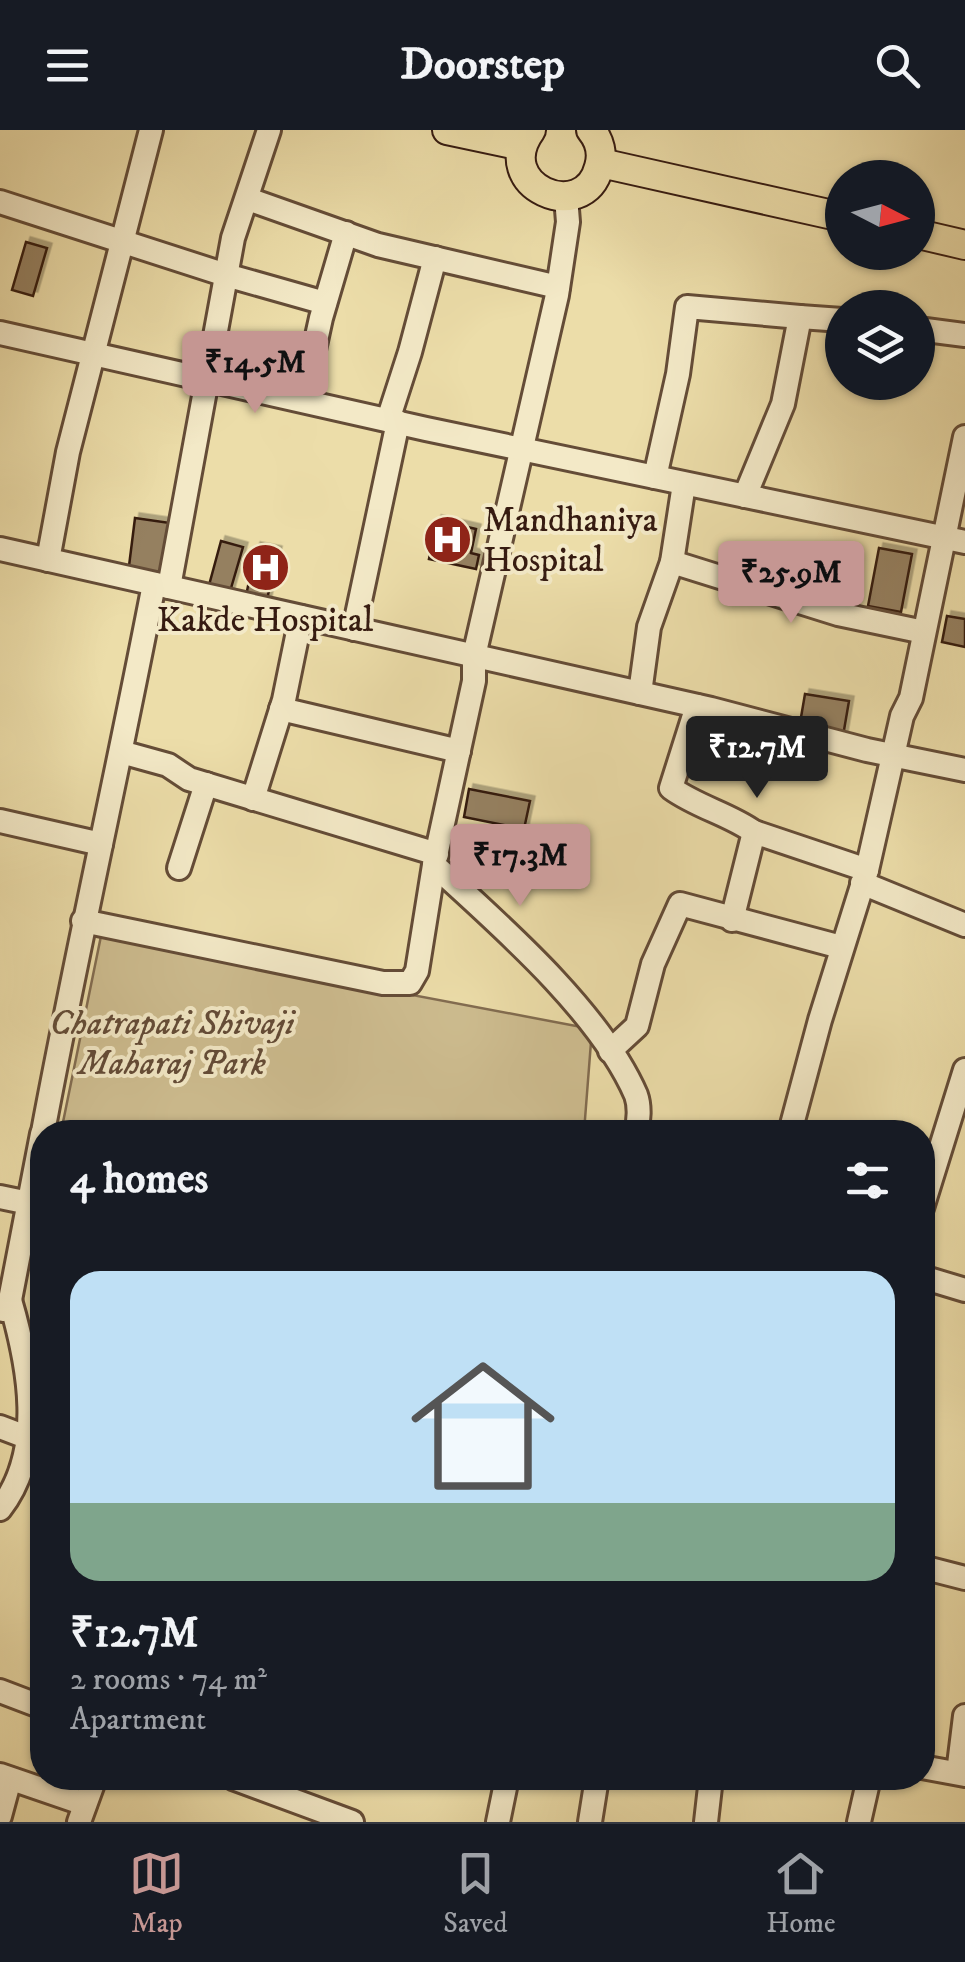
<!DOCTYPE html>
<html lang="en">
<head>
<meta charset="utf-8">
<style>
  :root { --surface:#171b24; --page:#242831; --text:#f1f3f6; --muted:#9ea1a6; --line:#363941; --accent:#c59692 }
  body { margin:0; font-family:"IM FELL DW Pica",serif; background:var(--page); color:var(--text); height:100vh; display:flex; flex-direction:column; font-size:38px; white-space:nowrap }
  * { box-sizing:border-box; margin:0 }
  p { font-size:32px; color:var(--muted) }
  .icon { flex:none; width:55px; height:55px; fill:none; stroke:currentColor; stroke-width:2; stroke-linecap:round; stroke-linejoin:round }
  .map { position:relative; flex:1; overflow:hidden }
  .panel { position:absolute; left:30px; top:990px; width:905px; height:670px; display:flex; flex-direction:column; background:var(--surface); border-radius:40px; box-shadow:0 2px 8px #0004 }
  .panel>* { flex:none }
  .needle { width:65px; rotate:96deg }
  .buttons { position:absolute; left:825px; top:30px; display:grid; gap:20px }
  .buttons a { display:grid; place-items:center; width:110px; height:110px; border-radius:50%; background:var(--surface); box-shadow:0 2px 8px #0004; font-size:50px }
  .price { position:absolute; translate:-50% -85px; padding:0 22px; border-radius:10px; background:var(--accent); color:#111; font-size:32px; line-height:65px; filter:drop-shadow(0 2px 5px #0008) }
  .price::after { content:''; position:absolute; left:50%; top:60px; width:30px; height:22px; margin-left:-15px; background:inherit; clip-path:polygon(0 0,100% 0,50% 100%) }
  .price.on { background:#222; color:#fff }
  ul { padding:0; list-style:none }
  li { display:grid; align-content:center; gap:20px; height:530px; padding:0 40px }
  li+li { border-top:2px solid var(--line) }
  li span { display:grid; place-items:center; height:310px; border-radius:30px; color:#555 }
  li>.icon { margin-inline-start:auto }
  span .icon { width:180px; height:180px; fill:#fffc; stroke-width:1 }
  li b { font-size:42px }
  h2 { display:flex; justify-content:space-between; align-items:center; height:120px; padding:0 40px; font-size:42px }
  header { display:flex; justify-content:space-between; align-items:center; height:130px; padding:0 40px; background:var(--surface); font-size:45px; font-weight:800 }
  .dock { display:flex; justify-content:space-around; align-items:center; height:140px; border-top:2px solid var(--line); background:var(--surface); font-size:28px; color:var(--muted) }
  .dock a { display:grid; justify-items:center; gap:5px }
  .dock .on { color:var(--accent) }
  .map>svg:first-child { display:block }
  .green { fill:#cdbc8f; stroke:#826c50; stroke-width:2.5 }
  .building { fill:#958060; stroke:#361b11; stroke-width:2.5; filter:url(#shadow) }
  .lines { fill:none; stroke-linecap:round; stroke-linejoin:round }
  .minor-casing { stroke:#644c37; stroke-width:28 }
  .major-casing { stroke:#361b11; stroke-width:32 }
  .minor { stroke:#f3e9c7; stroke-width:22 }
  .major { stroke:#ecdda9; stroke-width:28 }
  .labels { text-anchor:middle; stroke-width:8; stroke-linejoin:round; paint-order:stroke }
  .poi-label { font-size:35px; fill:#361b11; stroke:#f3e9c7; text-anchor:start }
  .park-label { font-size:35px; font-style:italic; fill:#634b37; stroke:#f3e9c7 }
</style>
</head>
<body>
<header><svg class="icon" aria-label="menu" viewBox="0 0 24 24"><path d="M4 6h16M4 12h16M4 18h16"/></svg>Doorstep<svg class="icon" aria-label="search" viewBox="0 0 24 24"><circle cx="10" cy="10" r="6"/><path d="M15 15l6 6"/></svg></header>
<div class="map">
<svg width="965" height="1692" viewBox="0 0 965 1692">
  <defs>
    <filter id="shadow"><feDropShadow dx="4.5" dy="-4.5" stdDeviation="0" flood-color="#0004"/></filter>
  </defs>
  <rect width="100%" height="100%" fill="#ecdda9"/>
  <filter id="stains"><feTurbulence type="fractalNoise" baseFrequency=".002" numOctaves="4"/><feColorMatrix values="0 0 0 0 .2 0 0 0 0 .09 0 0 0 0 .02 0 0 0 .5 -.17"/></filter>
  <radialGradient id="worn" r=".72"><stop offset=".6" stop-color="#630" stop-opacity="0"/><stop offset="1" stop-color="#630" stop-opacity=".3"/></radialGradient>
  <!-- green -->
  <path class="green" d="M101,806l491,93 -8,103h-523z"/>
  <!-- building -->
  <g class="building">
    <path d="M26,112l21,6 -14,48 -21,-6z"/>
    <path d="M135,388l42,6 -7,56 -42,-6z"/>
    <path d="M437,390l39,9 -5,24 8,2 -3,14 -47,-10z"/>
    <path d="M221,411l22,6 -14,48 -21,-6z"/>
    <path d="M256,417l21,4 -10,49 -21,-4z"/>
    <path d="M879,418l33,6 -11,58 -33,-6z"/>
    <path d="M947,486l18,3v28l-23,-5z"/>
    <path d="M805,564l44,7 -6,35 -44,-7z"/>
    <path d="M469,659l61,12 -6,28 -60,-12z"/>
  </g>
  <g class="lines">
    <defs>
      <g id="minor">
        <path d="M566,67l2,25 -11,73 -83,361v25l-40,184c67,61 166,147 202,230 4,11 3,26 0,37"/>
        <path d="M248,69l130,46 180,42"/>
        <path d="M0,72l226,73 99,28"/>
        <path d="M800,187l42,3"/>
        <path d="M918,199l47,6"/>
        <path d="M0,203l426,96 539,113"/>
        <path d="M303,270l18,-82 25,-85"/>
        <path d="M388,290l22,-68 25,-94"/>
        <path d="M655,347l23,-103 9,-67 113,10 -17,87 -38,92"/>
        <path d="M0,419l711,160 156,41 98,20"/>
        <path d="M48,430l20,-108 83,-322"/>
        <path d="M672,432l166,52 86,18"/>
        <path d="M169,457l64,-349 36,-108"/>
        <path d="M354,499l44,-207"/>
        <path d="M640,563l9,-66 23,-65 12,-78"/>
        <path d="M697,576l-26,82c26,19 58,26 83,44l113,38"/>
        <path d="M281,579l178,42"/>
        <path d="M121,622l47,13 21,14 248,75"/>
        <path d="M253,669l31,-99 17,-83"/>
        <path d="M0,691l101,23"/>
        <path d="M179,738l27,-84"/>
        <path d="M862,753l103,42"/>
        <path d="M732,790l22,-88"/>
        <path d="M83,791l300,62h27l7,-12 17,-106"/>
        <path d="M610,921l27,-25 16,-62 27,-60 161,43"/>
        <path d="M43,1002c34,-183 76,-365 111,-548"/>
        <path d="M790,1002l30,-112 47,-150 35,-154 9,-18 54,-261"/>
        <path d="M0,1067l29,6"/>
        <path d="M922,1078l43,-138"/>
        <path d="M922,1147l43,13"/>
        <path d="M3,1180l7,-10 32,-166"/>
        <path d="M0,1297l42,16"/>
        <path d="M0,1379c46,-59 29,-144 10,-209"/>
        <path d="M922,1437l43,11"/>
        <path d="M0,1561l42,16"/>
        <path d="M922,1637l43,8"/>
        <path d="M958,1643l7,-57"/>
        <path d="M0,1645l85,29"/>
        <path d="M233,1648l119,44"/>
        <path d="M0,1686l10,-37"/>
        <path d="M79,1692l16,-44"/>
        <path d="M498,1692l9,-44"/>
        <path d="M590,1692l7,-44"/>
        <path d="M706,1692l5,-44"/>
        <path d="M859,1692l10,-44"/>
      </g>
      <g id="major">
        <path d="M447,0l75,16"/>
        <path d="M531,0c-41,56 53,96 68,37 4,-13 1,-26 -8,-37"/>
        <path d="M601,33l241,54"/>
        <path d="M918,104l47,11"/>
      </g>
    </defs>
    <!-- minor casing -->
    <use href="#minor" class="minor-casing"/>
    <!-- major casing -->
    <use href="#major" class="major-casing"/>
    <!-- minor -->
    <use href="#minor" class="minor"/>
    <!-- major -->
    <use href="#major" class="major"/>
  </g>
  <!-- icons -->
  <defs>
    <symbol id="hospital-disc" viewBox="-11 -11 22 22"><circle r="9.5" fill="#8f2418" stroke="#f3e9c7"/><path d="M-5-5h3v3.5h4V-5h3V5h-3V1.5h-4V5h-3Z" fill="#fff"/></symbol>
  </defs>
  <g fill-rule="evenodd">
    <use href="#hospital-disc" x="420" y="382" width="55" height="55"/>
    <use href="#hospital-disc" x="238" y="410" width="55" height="55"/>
  </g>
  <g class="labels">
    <!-- poi labels -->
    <g class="poi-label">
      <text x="483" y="401">Mandhaniya<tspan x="483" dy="40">Hospital</tspan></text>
      <text x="265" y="501" text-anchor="middle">Kakde Hospital</text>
    </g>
    <!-- park labels -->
    <g class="park-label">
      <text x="172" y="904">Chatrapati Shivaji<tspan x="172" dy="40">Maharaj Park</tspan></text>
    </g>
  </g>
  <rect width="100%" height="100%" filter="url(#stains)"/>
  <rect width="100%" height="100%" fill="url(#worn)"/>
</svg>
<div class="buttons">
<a><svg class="needle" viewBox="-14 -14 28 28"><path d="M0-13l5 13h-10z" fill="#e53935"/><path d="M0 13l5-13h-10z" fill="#9ea1a6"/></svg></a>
<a><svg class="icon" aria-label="layers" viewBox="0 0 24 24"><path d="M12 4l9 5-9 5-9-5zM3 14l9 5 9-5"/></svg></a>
</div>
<b class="price" style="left:255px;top:286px">₹14.5M</b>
<b class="price" style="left:791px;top:496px">₹25.9M</b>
<b class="price on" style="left:757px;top:671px">₹12.7M</b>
<b class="price" style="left:520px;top:779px">₹17.3M</b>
<section class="panel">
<h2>4 homes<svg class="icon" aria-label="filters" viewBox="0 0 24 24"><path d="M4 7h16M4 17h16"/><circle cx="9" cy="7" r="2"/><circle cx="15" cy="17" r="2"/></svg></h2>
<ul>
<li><span style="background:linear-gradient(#bfe0f5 75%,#7fa58c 0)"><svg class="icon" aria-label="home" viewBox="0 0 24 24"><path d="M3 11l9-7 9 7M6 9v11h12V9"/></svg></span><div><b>₹12.7M</b><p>2 rooms · 74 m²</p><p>Apartment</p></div></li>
</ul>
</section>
</div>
<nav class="dock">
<a class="on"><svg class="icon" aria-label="map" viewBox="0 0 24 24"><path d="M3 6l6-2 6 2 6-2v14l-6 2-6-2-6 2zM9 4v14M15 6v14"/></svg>Map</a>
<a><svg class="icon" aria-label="saved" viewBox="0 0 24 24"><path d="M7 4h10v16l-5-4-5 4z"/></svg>Saved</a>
<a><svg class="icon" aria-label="home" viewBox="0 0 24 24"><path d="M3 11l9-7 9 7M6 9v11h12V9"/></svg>Home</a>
</nav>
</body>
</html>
